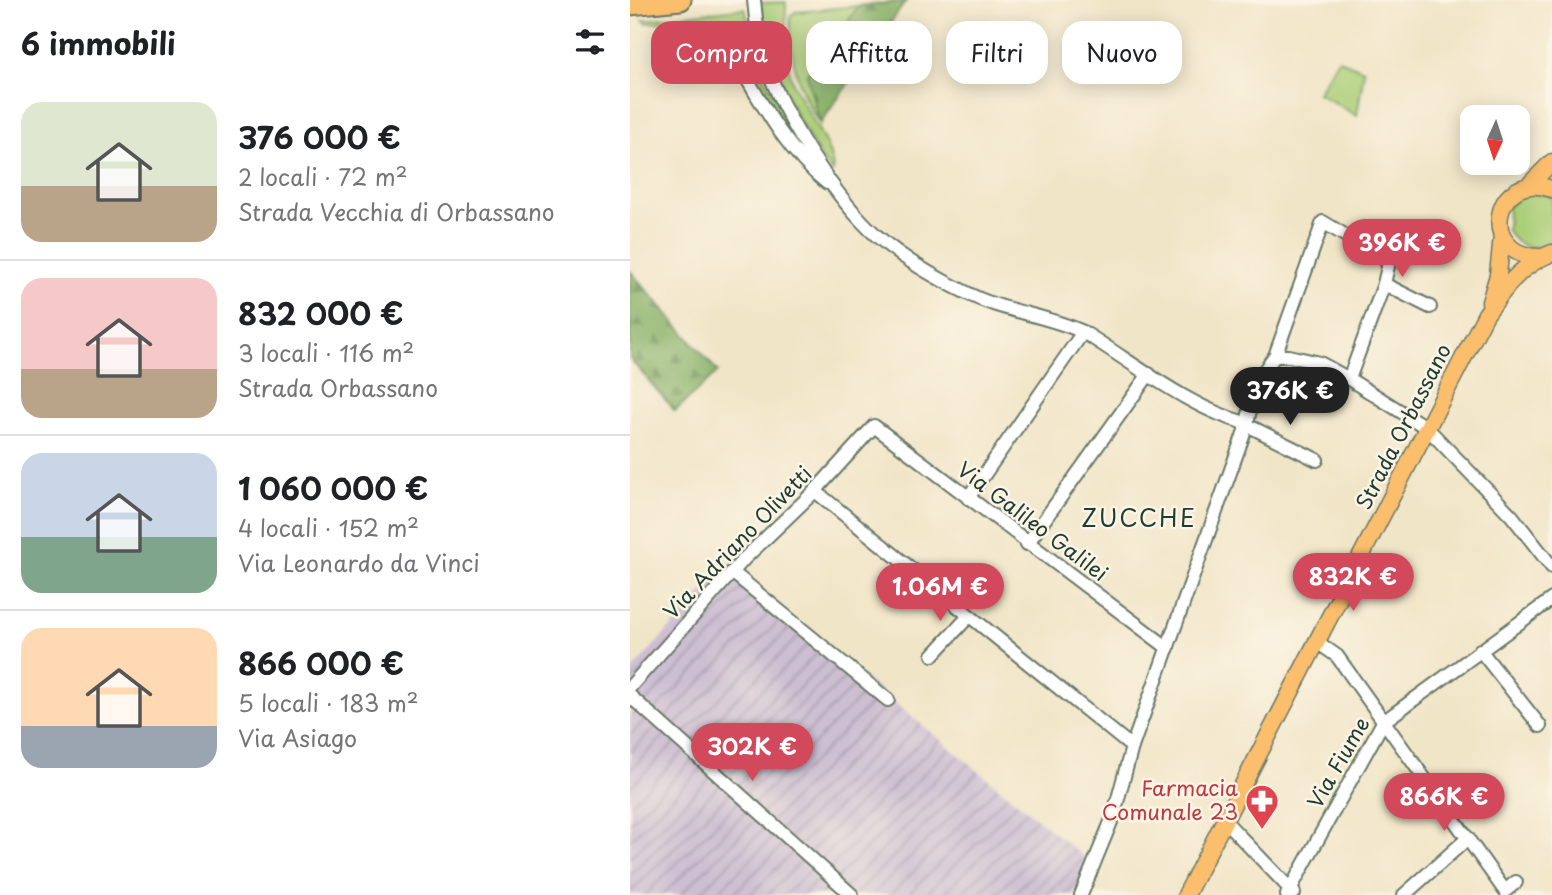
<!DOCTYPE html>
<html lang="it">
<head>
<meta charset="utf-8">
<style>
  :root { --surface:#fff; --page:#f6f6f6; --text:#202124; --muted:#757577; --line:#e0e0e0; --accent:#d1495b }
  body { margin:0; font-family:"Playpen Sans",sans-serif; background:var(--page); color:var(--text); height:100vh; display:flex; flex-direction:column; font-size:26px; white-space:nowrap }
  * { box-sizing:border-box; margin:0 }
  p { font-size:23px; color:var(--muted) }
  .icon { flex:none; width:38px; height:38px; fill:none; stroke:currentColor; stroke-width:2; stroke-linecap:round; stroke-linejoin:round }
  .map { position:relative; flex:1; overflow:hidden }
  .details { display:flex; flex-direction:column; background:var(--surface); width:630px }
  .details>* { flex:none }
  .top-card { position:absolute; left:21px; top:21px; width:665px; height:63px; display:flex; gap:14px }
  .needle { width:46px; rotate:183deg }
  .buttons { position:absolute; left:830px; top:105px; display:grid; gap:14px }
  .buttons a { display:grid; place-items:center; width:70px; height:70px; border-radius:14px; background:var(--surface); box-shadow:0 4px 18px #0003; font-size:35px }
  .price { position:absolute; translate:-50% -60px; padding:0 16px; border-radius:24px; background:var(--accent); color:#fff; font-size:23px; line-height:46px; filter:drop-shadow(0 2px 4px #0008) }
  .price::after { content:''; position:absolute; left:50%; top:42px; width:21px; height:16px; margin-left:-10px; background:inherit; clip-path:polygon(0 0,100% 0,50% 100%) }
  .price.on { background:#222; color:#fff }
  ul { padding:0; list-style:none }
  li { display:flex; align-items:center; gap:21px; height:175px; padding:0 21px }
  li+li { border-top:2px solid var(--line) }
  li span { display:grid; place-items:center; flex:none; width:196px; height:140px; border-radius:21px; color:#555 }
  li>.icon { margin-inline-start:auto }
  span .icon { width:84px; height:84px; fill:#fffc; stroke-width:1 }
  li b { font-size:30px }
  h2 { display:flex; justify-content:space-between; align-items:center; height:84px; padding:0 21px; font-size:30px }
  .tag { padding:0 24px; border-radius:21px; background:var(--surface); box-shadow:0 4px 18px #0003; font-size:24px; line-height:63px }
  .tag.on { background:var(--accent); color:#fff }
  main { display:flex; flex:1; min-height:0 }
  .map>svg:first-child { display:block }
  .industrial { fill:url(#industrial-furrows) }
  .green { fill:#abce77; stroke:#658656; stroke-width:2 }
  .forest { fill:url(#forest-firs); stroke:#54774e; stroke-width:2 }
  .lines { fill:none; stroke-linecap:round; stroke-linejoin:round }
  .minor-casing { stroke:#687867; stroke-width:16 }
  .major-casing { stroke:#687867; stroke-width:19 }
  .highway-casing { stroke:#687867; stroke-width:23 }
  .minor { stroke:#fff; stroke-width:12 }
  .major { stroke:#fabe6d; stroke-width:16 }
  .highway { stroke:#fabe6d; stroke-width:19 }
  .labels { text-anchor:middle; stroke-width:5; stroke-linejoin:round; paint-order:stroke }
  .street-label { font-size:21px; fill:#1f3d34; stroke:#fcf5e5 }
  .health-label { font-size:21px; fill:#be3a42; stroke:#fcf5e5; text-anchor:end }
  .quarter-label { font-size:24px; letter-spacing:2px; fill:#1f3d34; stroke:#fcf5e5 }
</style>
</head>
<body>
<main>
<section class="details">
<h2>6 immobili<svg class="icon" aria-label="filters" viewBox="0 0 24 24"><path d="M4 7h16M4 17h16"/><circle cx="9" cy="7" r="2"/><circle cx="15" cy="17" r="2"/></svg></h2>
<ul>
<li><span style="background:linear-gradient(#dfe7d0 60%,#b9a48a 0)"><svg class="icon" aria-label="home" viewBox="0 0 24 24"><path d="M3 11l9-7 9 7M6 9v11h12V9"/></svg></span><div><b>376 000 €</b><p>2 locali · 72 m²</p><p>Strada Vecchia di Orbassano</p></div></li>
<li><span style="background:linear-gradient(#f6c9c9 65%,#b9a48a 0)"><svg class="icon" aria-label="home" viewBox="0 0 24 24"><path d="M3 11l9-7 9 7M6 9v11h12V9"/></svg></span><div><b>832 000 €</b><p>3 locali · 116 m²</p><p>Strada Orbassano</p></div></li>
<li><span style="background:linear-gradient(#c9d6e8 60%,#7fa58c 0)"><svg class="icon" aria-label="home" viewBox="0 0 24 24"><path d="M3 11l9-7 9 7M6 9v11h12V9"/></svg></span><div><b>1 060 000 €</b><p>4 locali · 152 m²</p><p>Via Leonardo da Vinci</p></div></li>
<li><span style="background:linear-gradient(#ffd9b3 70%,#9aa5b1 0)"><svg class="icon" aria-label="home" viewBox="0 0 24 24"><path d="M3 11l9-7 9 7M6 9v11h12V9"/></svg></span><div><b>866 000 €</b><p>5 locali · 183 m²</p><p>Via Asiago</p></div></li>
</ul>
</section>
<div class="map">
<svg width="922" height="895" viewBox="0 0 922 895">
  <defs>
    <pattern id="industrial-furrows" width="10" height="10" patternUnits="userSpaceOnUse" patternTransform="scale(1.75)"><rect width="10" height="10" fill="#cdbed2"/><path d="M-1 1l2-2M0 10L10 0M9 11l2-2" fill="none" stroke="#a69cab"/></pattern>
    <pattern id="forest-firs" width="22" height="20" patternUnits="userSpaceOnUse" patternTransform="scale(1.75)"><rect width="22" height="20" fill="#88b168"/><path d="M5 1l3.5 6h-7zM16 11l3.5 6h-7z" fill="#6f9156"/></pattern>
  </defs>
  <rect width="100%" height="100%" fill="#fcf5e5"/>
  <filter id="ink" filterUnits="userSpaceOnUse"><feTurbulence type="fractalNoise" baseFrequency=".0143" numOctaves="2"/><feDisplacementMap in="SourceGraphic" scale="14" xChannelSelector="R" yChannelSelector="G"/><feConvolveMatrix kernelMatrix="1 2 1 2 8 2 1 2 1" color-interpolation-filters="sRGB"/></filter>
  <filter id="wash" filterUnits="userSpaceOnUse"><feTurbulence type="fractalNoise" baseFrequency=".00686" numOctaves="4" result="noise"/><feDisplacementMap in="SourceGraphic" scale="28" xChannelSelector="R" yChannelSelector="G"/><feGaussianBlur stdDeviation="1.57" result="paint"/><feColorMatrix in="noise" values="0 0 0 0 0 0 0 0 0 0 0 0 0 0 0 0 0 1.4 0 .05"/><feComposite in="paint" operator="in"/></filter>
  <g filter="url(#wash)">
    <rect width="100%" height="100%" fill="#f1e5c7"/>
    <!-- industrial -->
    <path class="industrial" d="M97,566l362,295 -15,34h-444v-223z"/>
    <!-- green -->
    <g class="green">
      <path d="M156,2c0,28 -3,54 7,81 10,26 41,63 40,89 -9,-7 -18,-24 -24,-35 -28,-47 -41,-80 -49,-134z"/>
      <path d="M229,6l-52,68 13,50c-23,-34 -30,-67 -30,-108l5,-4z"/>
      <path d="M115,8l13,59 51,90 -2,2 -42,-56 -39,-69 -17,-14 -62,3 -4,-3z"/>
      <path d="M708,59l26,11 -7,46 -39,-23z"/>
      <path d="M895,192l23,3 4,3v43c-18,12 -33,6 -45,-10l1,-24z"/>
    </g>
    <!-- forest -->
    <g class="forest">
      <path d="M276,1l-86,123 -13,-50 52,-68z"/>
      <path d="M0,271l88,101 -43,39 -45,-52z"/>
    </g>
  </g>
  <g filter="url(#ink)">
    <g class="lines">
      <defs>
        <g id="minor">
          <path d="M124,0c2,25 6,49 15,73 20,51 67,127 108,163 26,23 59,42 90,57 33,18 80,22 116,39 48,29 110,79 164,91"/>
          <path d="M112,70c23,40 48,84 85,113"/>
          <path d="M754,284l46,23"/>
          <path d="M645,356h14l31,7 29,16 78,49 85,88 40,51"/>
          <path d="M617,425l70,35"/>
          <path d="M185,491l317,256"/>
          <path d="M338,498l115,-166"/>
          <path d="M397,544l122,-170"/>
          <path d="M102,572l156,128"/>
          <path d="M687,642l20,14 168,235 11,-9"/>
          <path d="M850,650l60,76"/>
          <path d="M303,655l36,-39"/>
          <path d="M0,687l114,-128 71,-68 59,-65 294,222"/>
          <path d="M0,696l222,199"/>
          <path d="M594,820l70,73"/>
          <path d="M451,895l32,-78 19,-70 115,-322c4,-24 12,-51 28,-69l48,-134 66,40 -5,22 -35,95"/>
          <path d="M657,895l96,-173 169,-123"/>
          <path d="M774,895l64,-57"/>
        </g>
        <g id="major">
          <path d="M898,186l24,-24"/>
          <path d="M909,257c-62,-1 -46,-89 13,-68"/>
          <path d="M860,302l8,-27 4,-40"/>
          <path d="M556,895l300,-581c21,-28 33,-48 66,-61"/>
        </g>
        <path id="highway" d="M0,5l51,-5"/>
      </defs>
      <!-- minor casing -->
      <use href="#minor" class="minor-casing"/>
      <!-- major casing -->
      <use href="#major" class="major-casing"/>
      <!-- highway casing -->
      <use href="#highway" class="highway-casing"/>
      <!-- minor -->
      <use href="#minor" class="minor"/>
      <!-- major -->
      <use href="#major" class="major"/>
      <!-- highway -->
      <use href="#highway" class="highway"/>
    </g>
  </g>
  <!-- icons -->
  <defs>
    <symbol id="pharmacy-pin" viewBox="-11 -11 22 30"><path d="M0 17L-7.5 6A9.5 9.5 0 1 1 7.5 6Z" fill="#e0444e" stroke="#fcf5e5"/><path d="M-2-6h4v4h4v4h-4v4h-4v-4h-4v-4h4Z" fill="#fff"/></symbol>
  </defs>
  <g fill-rule="evenodd">
    <use href="#pharmacy-pin" x="613" y="782" width="38" height="52"/>
  </g>
  <g class="labels">
    <!-- street labels -->
    <g class="street-label">
      <text transform="translate(774 427) rotate(-63)" y="7">Strada Orbassano</text>
      <text transform="translate(402 522) rotate(37)" y="7">Via Galileo Galilei</text>
      <text transform="translate(108 543) rotate(-46)" y="7">Via Adriano Olivetti</text>
      <text transform="translate(709 763) rotate(-60)" y="7">Via Fiume</text>
    </g>
    <!-- health labels -->
    <g class="health-label">
      <text x="608" y="796">Farmacia<tspan x="608" dy="24">Comunale 23</tspan></text>
    </g>
    <!-- quarter labels -->
    <g class="quarter-label">
      <text x="509" y="527">ZUCCHE</text>
    </g>
  </g>
</svg>
<div class="buttons">
<a><svg class="needle" viewBox="-14 -14 28 28"><path d="M0-13l5 13h-10z" fill="#e53935"/><path d="M0 13l5-13h-10z" fill="#757577"/></svg></a>
</div>
<b class="price" style="left:772px;top:279px">396K €</b>
<b class="price on" style="left:660px;top:427px">376K €</b>
<b class="price" style="left:723px;top:613px">832K €</b>
<b class="price" style="left:310px;top:623px">1.06M €</b>
<b class="price" style="left:122px;top:783px">302K €</b>
<b class="price" style="left:814px;top:833px">866K €</b>
<div class="top-card">
<a class="tag on">Compra</a>
<a class="tag">Affitta</a>
<a class="tag">Filtri</a>
<a class="tag">Nuovo</a>
</div>
</div>
</main>
</body>
</html>
